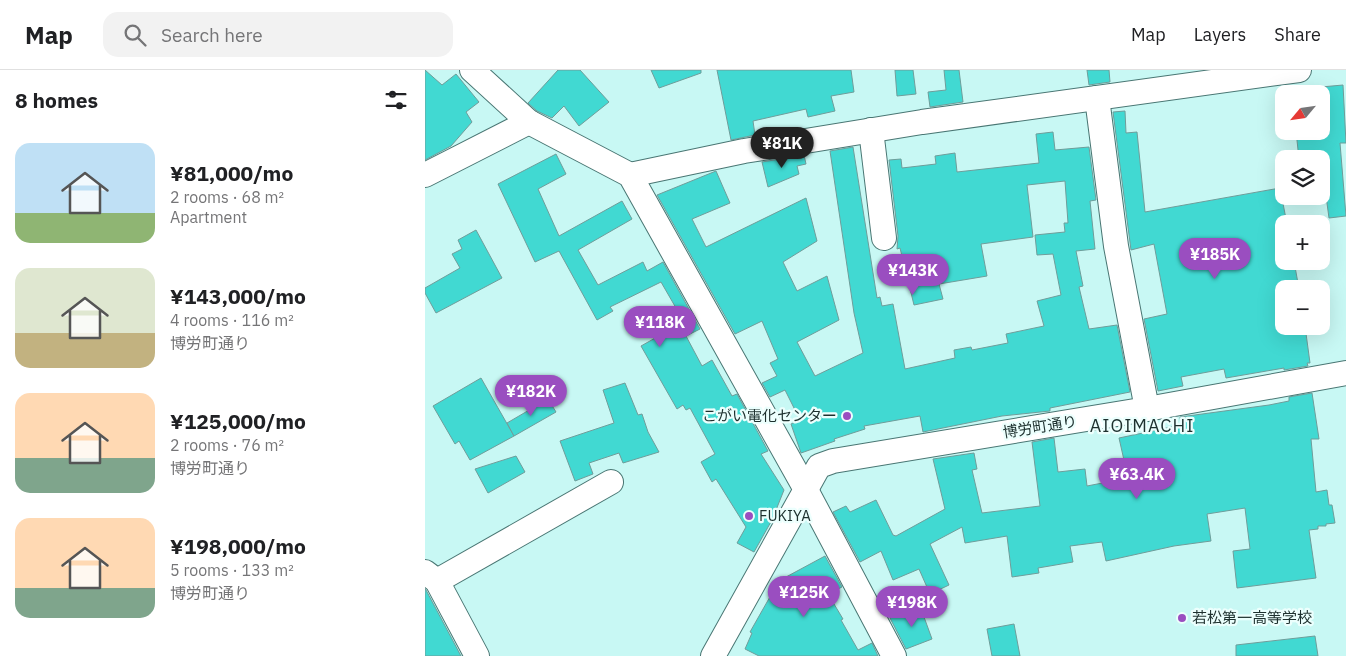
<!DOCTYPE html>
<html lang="en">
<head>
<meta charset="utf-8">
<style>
  :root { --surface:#fff; --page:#f2f2f2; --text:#202124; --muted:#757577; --line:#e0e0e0; --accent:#9a4ec0 }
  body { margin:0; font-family:"IBM Plex Sans","Noto Sans JP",sans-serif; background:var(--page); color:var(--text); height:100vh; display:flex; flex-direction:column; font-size:19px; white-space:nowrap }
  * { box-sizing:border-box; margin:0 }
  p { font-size:16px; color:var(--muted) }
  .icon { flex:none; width:28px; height:28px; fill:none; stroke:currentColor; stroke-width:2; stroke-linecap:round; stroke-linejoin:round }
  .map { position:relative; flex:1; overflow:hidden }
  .side { display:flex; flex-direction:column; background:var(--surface); width:425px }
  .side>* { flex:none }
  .needle { width:32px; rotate:241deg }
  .tools { position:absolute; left:850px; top:15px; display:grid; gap:10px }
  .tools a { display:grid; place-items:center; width:55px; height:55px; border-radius:10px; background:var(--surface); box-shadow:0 5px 20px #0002; font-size:25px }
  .price { position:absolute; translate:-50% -42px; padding:0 11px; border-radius:18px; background:var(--accent); color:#fff; font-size:16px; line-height:32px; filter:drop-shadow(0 1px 2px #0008) }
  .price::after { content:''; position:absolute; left:50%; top:30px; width:15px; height:11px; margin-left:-8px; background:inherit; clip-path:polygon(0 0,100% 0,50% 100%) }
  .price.selected { background:#222; color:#fff }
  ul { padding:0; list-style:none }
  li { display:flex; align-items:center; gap:15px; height:125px; padding:0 15px }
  li span { display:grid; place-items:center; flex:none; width:140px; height:100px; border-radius:15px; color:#555 }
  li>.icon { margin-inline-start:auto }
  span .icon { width:60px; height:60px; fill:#fffc; stroke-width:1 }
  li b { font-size:21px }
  h2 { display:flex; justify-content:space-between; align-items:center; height:60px; padding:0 15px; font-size:21px }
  header { display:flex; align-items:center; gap:30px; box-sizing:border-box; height:70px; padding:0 25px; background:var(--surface); border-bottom:1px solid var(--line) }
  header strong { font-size:24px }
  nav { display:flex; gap:28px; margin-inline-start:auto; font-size:18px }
  .search { width:350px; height:45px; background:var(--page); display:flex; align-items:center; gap:12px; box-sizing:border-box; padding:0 18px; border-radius:15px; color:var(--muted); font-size:19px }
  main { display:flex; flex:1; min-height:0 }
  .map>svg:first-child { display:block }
  .building { fill:#41d9d2; stroke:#6f9d9a }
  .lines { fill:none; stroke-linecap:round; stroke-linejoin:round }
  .street-casing { stroke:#497673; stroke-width:26 }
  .street { stroke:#fff; stroke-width:24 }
  .poi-dot { fill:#9a4ec0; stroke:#ecfffd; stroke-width:2 }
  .labels { text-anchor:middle; stroke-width:4.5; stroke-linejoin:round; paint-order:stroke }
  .poi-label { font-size:15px; fill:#1d302e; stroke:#ecfffd; text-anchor:start }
  .street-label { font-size:15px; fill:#1d302e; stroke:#ecfffd }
  .quarter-label { font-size:18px; letter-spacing:1px; fill:#1d302e; stroke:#ecfffd }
</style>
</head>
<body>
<header>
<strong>Map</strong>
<div class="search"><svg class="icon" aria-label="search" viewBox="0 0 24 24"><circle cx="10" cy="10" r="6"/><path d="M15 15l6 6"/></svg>Search here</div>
<nav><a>Map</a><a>Layers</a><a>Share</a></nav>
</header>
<main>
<section class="side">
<h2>8 homes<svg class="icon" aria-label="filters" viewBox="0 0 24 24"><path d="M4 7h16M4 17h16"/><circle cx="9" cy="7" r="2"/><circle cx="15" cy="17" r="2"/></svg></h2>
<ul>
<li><span style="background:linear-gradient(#bfe0f5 70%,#8fb573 0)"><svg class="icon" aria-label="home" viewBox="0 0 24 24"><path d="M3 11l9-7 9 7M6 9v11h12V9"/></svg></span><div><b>¥81,000/mo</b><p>2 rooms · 68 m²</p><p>Apartment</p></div></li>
<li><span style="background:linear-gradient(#dfe7d0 65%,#c2b280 0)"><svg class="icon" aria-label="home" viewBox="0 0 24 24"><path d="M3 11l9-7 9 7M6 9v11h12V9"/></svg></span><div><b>¥143,000/mo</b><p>4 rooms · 116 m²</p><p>博労町通り</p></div></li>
<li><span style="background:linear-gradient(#ffd9b3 65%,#7fa58c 0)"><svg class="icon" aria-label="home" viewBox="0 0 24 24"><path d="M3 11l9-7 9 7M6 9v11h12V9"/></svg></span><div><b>¥125,000/mo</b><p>2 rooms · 76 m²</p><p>博労町通り</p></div></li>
<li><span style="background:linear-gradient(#ffd9b3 70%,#7fa58c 0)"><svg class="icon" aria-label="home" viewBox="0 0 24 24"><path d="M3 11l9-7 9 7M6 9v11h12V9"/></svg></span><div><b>¥198,000/mo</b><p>5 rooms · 133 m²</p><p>博労町通り</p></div></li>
</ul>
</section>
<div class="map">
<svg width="921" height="586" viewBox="0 0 921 586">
  <rect width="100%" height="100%" fill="#c8f8f4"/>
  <!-- building -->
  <g class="building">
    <path d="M0,0l17,15 14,-11 23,28 -13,10 6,10 -21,24 -26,14z"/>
    <path d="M133,0h22l29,32 -30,24 -15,-20 -12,12 -15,-7 -9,-8z"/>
    <path d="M226,0h50v3l-42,15z"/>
    <path d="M292,0h134l3,22 -23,4 4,15 -27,6 -2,-8 -53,12 2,14 -24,5z"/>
    <path d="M470,0h18l3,24 -19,2z"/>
    <path d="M519,0h15l4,32 -33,5 -2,-15 18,-2z"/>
    <path d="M662,0h22l1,12 -21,3z"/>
    <path d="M918,15l3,58h-6l6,73 -17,2 -8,-59h-22l-3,-28h28l-3,-44z"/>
    <path d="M700,41l1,22 11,-1 8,80 135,-24 7,36h-3v37h10l5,28h-15v37h21l5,37h-3l1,3 -24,4v-2l-58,10 -2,-9 -43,8 2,9 -25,5 -14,-72 23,-5 -13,-70 -23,6 -18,-138z"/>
    <path d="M628,62l2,18 34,-3 7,53 -6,1 5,48 -19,2 7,35 -4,1 10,42 28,-4 13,67 -80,16v3l-48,5 -79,16 -3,-16 -56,10 1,3 -31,10 1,2 -34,12 -10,-29 9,-4 -15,-30 -15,7 -8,-14 15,-7 -7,-13 8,-4 -16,-38 -27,13 -78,-139 59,-24 14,32 -38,16 14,28 100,-49 11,43 -34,21 14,29 30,-15 12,44 -42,22 18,34 48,-23 -9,-40 -24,-162 23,-4 24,151 3,-1 2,9 11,-2 12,65 50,-11 -1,-8 17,-3 1,3 36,-7 -2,-9 38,-8 -7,-25 24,-6 -8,-41 -16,1 -2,-20 30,-3 -1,-9h4l-3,-42 -38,4 6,52 -52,7 6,32 -48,8 4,15 -29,6 -14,-57 -3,1 1,-13 -9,-76 12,-1 1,9 34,-4 -1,-8 20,-3 2,19 82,-9 -3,-29z"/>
    <path d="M131,84l10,20 -28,15 21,47 63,-35 10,18 -54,31 20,35 45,-23 4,9 16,-9 37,67 -14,7 16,30 10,-6 20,36 5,-2 31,57 -7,3 23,36 -12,30 -18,32 -17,-9 9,-16 -30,-48 -4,3 -11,-20 14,-8 -25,-46 -4,2 -3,-5 -6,4 -36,-63 16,-9 -5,-11 20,-11 -2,-3 6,-4 -15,-26 -51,25 3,4 -16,9 -38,-69 -24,11 -37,-78z"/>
    <path d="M379,85l2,9 -9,2 2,8 -31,13 -6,-25z"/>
    <path d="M51,160l26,48 -66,35 -11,-20v-5l35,-20 -8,-14 10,-5 -4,-9z"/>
    <path d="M56,308l33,58 -44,24 -11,-19 -4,3 -22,-38z"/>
    <path d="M200,313l13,32 4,-1 6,18 11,20 -36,11 -4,-10 -30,10 4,11 -18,7 -15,-40 54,-18 -11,-33z"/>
    <path d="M887,323l7,46h-8l5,53 11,-2 2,15h3l3,18 -9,1v2h-8v3l-9,1 7,48 -79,10 -4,-37 17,-2 -5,-41 -38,6 4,27 -37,5 -68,15 -4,-19 -32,4 3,16 -35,6 1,5 -27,4 -5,-41 -42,7 -3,-16 -32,17 19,41 -19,9 -11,-25 -26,11 -12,-29 -21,11 -27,-50 13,-6 4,6 26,-12 17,35 3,1 49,-27 -12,-50 41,-6 3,16 -5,1 10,43 58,-7 -8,-64 22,-4 4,34 27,-3 2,17 41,-8 -9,-40 62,-13 -1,-8 89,-12 20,-4v-4z"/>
    <path d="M123,329l8,13 -42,24 -7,-13z"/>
    <path d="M91,386l9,16 -37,21 -13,-24z"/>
    <path d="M400,486l17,31 -14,7 15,25 -2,1 17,30 14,-7 6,13h-119l-14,-7 7,-16 -2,-1 25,-44 -2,-4z"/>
    <path d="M0,519l1,1 35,66h-36z"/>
    <path d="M495,536l12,33 -26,10 -16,-31z"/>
    <path d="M589,554l6,32h-28l-5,-27z"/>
    <path d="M890,566l3,20h-82v-11z"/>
  </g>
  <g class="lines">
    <defs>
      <g id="street">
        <path d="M47,0l57,52 101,53 175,313 89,168"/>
        <path d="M672,28l19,148 31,163"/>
        <path d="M446,60l13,108"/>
        <path d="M0,105l104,-53"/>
        <path d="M205,105l114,-24 178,-29 377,-52"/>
        <path d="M0,502l12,9 40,75"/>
        <path d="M12,511l174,-99"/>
        <path d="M288,586l106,-190 14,-5 314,-52 199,-36"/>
      </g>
    </defs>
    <!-- street casing -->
    <use href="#street" class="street-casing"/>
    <!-- street -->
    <use href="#street" class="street"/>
  </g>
  <!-- markers -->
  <g class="poi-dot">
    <circle cx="422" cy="346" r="5"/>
    <circle cx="324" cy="446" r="5"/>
    <circle cx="757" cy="548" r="5"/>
  </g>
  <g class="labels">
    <!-- poi labels -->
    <g class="poi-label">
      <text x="412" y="351" text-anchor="end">こがい電化センター</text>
      <text x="334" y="451">FUKIYA</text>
      <text x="767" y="553">若松第一高等学校</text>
    </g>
    <!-- street labels -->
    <g class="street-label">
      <text transform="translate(615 357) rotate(-9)" y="5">博労町通り</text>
    </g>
    <!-- quarter labels -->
    <g class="quarter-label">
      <text x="717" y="362">AIOIMACHI</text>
    </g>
  </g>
</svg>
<div class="tools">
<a><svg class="needle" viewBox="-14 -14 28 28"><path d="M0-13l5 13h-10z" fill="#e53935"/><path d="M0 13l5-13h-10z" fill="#757577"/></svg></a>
<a><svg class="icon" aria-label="layers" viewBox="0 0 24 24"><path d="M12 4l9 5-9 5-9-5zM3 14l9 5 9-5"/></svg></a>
<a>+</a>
<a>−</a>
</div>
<b class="price selected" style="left:357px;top:99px">¥81K</b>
<b class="price" style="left:790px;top:210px">¥185K</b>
<b class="price" style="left:488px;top:226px">¥143K</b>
<b class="price" style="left:235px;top:278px">¥118K</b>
<b class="price" style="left:106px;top:347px">¥182K</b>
<b class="price" style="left:712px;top:430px">¥63.4K</b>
<b class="price" style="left:379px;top:548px">¥125K</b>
<b class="price" style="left:487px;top:558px">¥198K</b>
</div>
</main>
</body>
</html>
